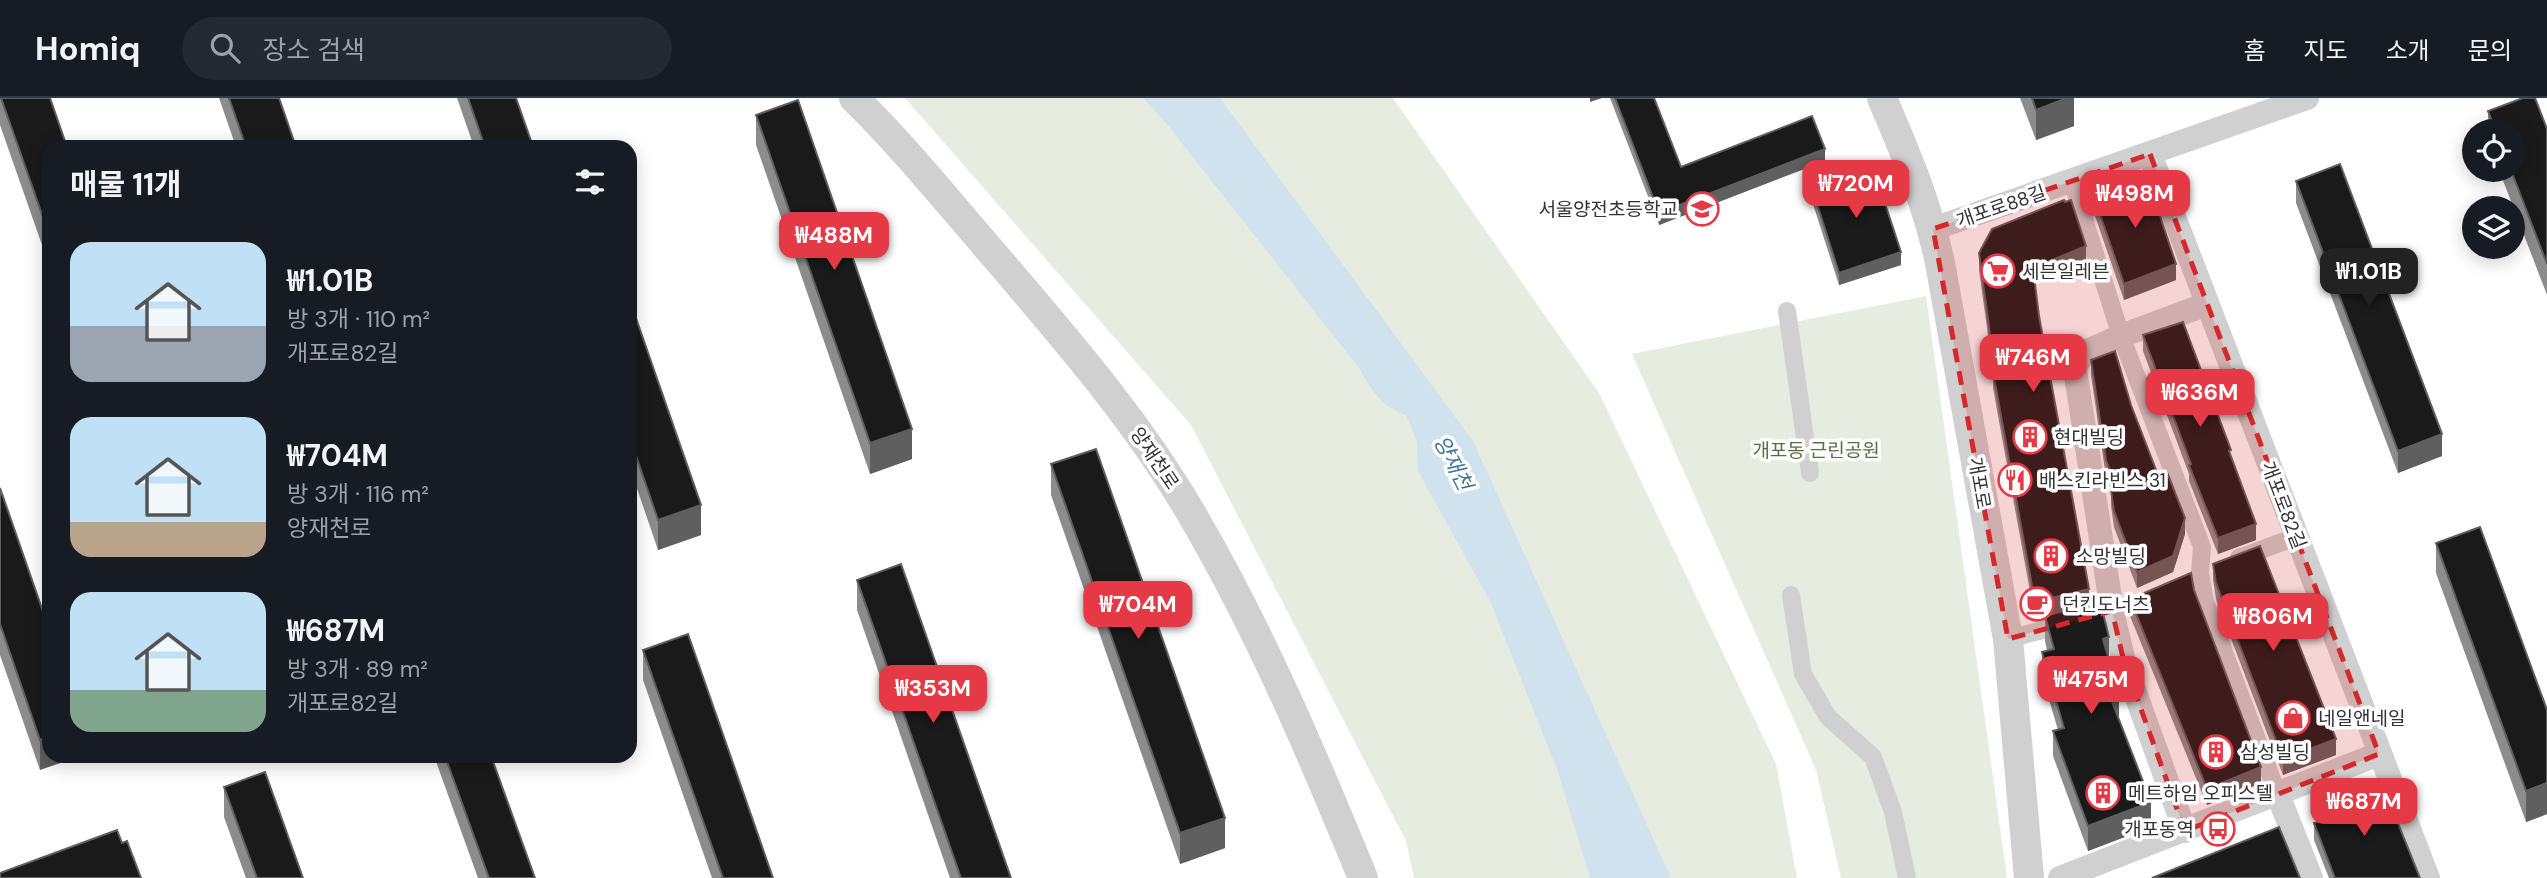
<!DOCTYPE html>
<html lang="ko">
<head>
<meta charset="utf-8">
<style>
  :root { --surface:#171b24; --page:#242831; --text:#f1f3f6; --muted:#9ea1a6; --line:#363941; --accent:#e63946 }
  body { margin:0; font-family:"DM Sans","Noto Sans KR",sans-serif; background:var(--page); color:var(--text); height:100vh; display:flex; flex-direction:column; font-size:26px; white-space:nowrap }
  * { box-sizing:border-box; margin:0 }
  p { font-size:23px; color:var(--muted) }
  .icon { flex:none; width:38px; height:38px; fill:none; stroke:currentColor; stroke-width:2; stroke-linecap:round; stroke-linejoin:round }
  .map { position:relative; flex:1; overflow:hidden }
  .sheet { position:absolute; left:42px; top:42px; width:595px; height:623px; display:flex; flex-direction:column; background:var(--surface); border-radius:21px; box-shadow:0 4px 18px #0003 }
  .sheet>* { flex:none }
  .buttons { position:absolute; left:2462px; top:21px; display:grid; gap:14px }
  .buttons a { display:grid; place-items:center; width:63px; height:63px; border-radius:50%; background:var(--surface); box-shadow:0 4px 18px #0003; font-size:35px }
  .price { position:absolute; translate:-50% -60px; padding:0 16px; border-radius:14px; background:var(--accent); color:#fff; font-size:23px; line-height:46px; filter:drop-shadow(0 2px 4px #0008) }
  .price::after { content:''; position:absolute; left:50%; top:42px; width:21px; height:16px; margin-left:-10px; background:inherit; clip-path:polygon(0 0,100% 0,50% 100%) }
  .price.current { background:#222; color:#fff }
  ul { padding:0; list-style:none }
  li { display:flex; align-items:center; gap:21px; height:175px; padding:0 28px }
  li span { display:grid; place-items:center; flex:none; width:196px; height:140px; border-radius:21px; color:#555 }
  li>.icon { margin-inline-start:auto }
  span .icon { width:84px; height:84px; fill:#fffc; stroke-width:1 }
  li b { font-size:30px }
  h2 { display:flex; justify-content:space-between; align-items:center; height:84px; padding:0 28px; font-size:30px }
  header { display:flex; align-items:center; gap:42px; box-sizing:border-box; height:98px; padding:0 35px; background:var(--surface); border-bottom:2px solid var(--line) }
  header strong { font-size:33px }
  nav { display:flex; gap:38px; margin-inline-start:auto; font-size:24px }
  .search { width:490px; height:63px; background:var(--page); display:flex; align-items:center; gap:18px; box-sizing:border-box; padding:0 24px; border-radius:38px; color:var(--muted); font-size:26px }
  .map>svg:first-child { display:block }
  .green { fill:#e6ecdf }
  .water { fill:#cfe2ee }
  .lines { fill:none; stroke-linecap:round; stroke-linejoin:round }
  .pedestrian { stroke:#d0d0d0; stroke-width:18 }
  .minor { stroke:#d0d0d0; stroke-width:24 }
  .tertiary { stroke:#d0d0d0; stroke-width:30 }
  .wall { fill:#8c8c8c }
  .shaded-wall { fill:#5f5f5f }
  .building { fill:#1a1a1a; stroke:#5f5f5f; stroke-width:2 }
  .marked { fill:#d62828; fill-opacity:0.2; stroke:#d62828; stroke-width:5; stroke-dasharray:14 9; stroke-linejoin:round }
  .labels { text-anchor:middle; stroke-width:7; stroke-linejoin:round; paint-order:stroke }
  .street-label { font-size:19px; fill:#333; stroke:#fff }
  .poi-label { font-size:19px; fill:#333; stroke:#fff; text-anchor:start }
  .park-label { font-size:19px; fill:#56703f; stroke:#fff }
  .water-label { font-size:21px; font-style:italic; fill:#3f7597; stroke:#fff }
</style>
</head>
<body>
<header>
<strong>Homiq</strong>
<div class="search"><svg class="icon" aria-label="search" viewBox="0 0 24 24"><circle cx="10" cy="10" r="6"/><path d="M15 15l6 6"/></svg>장소 검색</div>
<nav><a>홈</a><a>지도</a><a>소개</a><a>문의</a></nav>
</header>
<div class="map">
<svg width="2547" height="780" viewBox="0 0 2547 780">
  <rect width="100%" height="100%" fill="#fff"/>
  <!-- green -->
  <g class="green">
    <path d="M905,0h488l206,295 177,371 21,114h-383l-8,-37 -215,-416z"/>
    <path d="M1926,198l81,582h-166l-25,-108 -184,-416z"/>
  </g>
  <!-- water -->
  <path class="water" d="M1143,0h77l253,343 198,437h-81l-32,-106 -67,-169 -73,-132 -1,-29 -11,-27c-24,-7 -35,-26 -47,-47l-193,-245z"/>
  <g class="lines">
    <!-- pedestrian -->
    <g class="pedestrian">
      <path d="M2072,83l49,155 81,211 -2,26 5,29 73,193"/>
      <path d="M1787,213l23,162"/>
      <path d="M2239,460l57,-21"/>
      <path d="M1791,497l12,79 25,43 45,40 20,55 14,66"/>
      <path d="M2008,541l58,-15"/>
    </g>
    <!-- minor -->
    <g class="minor">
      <path d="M2150,56l278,724"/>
      <path d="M1933,131l374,-131"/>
      <path d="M2278,697l33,83"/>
      <path d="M2185,733l-61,-169 -12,-51 -37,-242 8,-16 38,-17 86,-32"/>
      <path d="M2060,780l319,-124"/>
    </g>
    <!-- tertiary -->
    <g class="tertiary">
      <path d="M854,0c51,50 95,105 141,158 71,83 145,168 199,262 67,115 119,238 169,360"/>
      <path d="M1882,0c23,54 46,107 58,165l68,376 21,239"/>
    </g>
  </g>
  <!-- wall -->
  <g class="wall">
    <path d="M0,0h50l-1,49v118l-49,-140z"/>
    <path d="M219,0h60l17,49h-60z"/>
    <path d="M457,0h59l15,49h-57z"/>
    <path d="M1610,0h44l27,69 144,-6 -166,64z"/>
    <path d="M2020,0h54v28l-38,14z"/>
    <path d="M2488,13l59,18v166l-48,-125h14v-39h-25z"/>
    <path d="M756,17l156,344 -42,15 -114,-329z"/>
    <path d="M2296,83l146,275 -44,17 -102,-270z"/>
    <path d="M1812,90l89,77 -62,20 -27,-84z"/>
    <path d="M2093,96l83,86 -52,20 -31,-90z"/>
    <path d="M1979,155l107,9 -51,21 4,33 50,289 20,54 10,60 32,108 -63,24 -35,-95v-25l5,-1 -16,-54v-24l5,-2 -2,-9v-25l6,-1 -16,4 -42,-231v-16l-14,-102z"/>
    <path d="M630,203l71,234 -43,15 -28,-82z"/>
    <path d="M2143,237l88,123 25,82 -38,14 -29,-73v-7l-46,-123z"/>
    <path d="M2091,262l40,45 27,70 27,59 -12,38 -36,16 -23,-61 -3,-21v-16l-5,-13 -15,-101z"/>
    <path d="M1051,366l174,384 -45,16 -129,-369z"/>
    <path d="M0,390l49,141 -9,141 -40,-115z"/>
    <path d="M2436,445l111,167v104l-21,8 -90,-249z"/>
    <path d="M2213,466l123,191 -53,20 -67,-176 -3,-19z"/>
    <path d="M857,482l154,298h-61l-93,-268z"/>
    <path d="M2194,492l67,193 -54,22 -77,-189v-17z"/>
    <path d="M643,552l130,228h-61l-69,-198z"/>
    <path d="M434,658h57l44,122h-57z"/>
    <path d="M224,689l79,91h-57l-22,-61z"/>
    <path d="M2374,702l46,78h-91l-15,-38v-17l7,-2v-17z"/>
  </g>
  <!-- shaded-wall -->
  <g class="shaded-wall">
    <path d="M1590,0h12l-12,4z"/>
    <path d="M2067,0h7v28l-38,14v-30z"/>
    <path d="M531,43v6h-16z"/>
    <path d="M1825,51v12l-166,64v-12z"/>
    <path d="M2086,148v16l-53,22v-16z"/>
    <path d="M1901,154v13l-62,20v-12z"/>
    <path d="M2176,166v16l-52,20v-16z"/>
    <path d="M912,331v30l-42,15v-31z"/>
    <path d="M2442,336v22l-44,17v-22z"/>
    <path d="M701,407v30l-43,15v-30z"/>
    <path d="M2185,420v16l-12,38 -36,16v-16z"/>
    <path d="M2256,426v16l-38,14v-16z"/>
    <path d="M2089,491v17l-54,13v-17z"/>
    <path d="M2109,539v25l-6,-23z"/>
    <path d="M2119,599v24l-8,-22z"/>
    <path d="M49,639v19h32l-41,14v-30z"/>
    <path d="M2336,641v16l-53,20v-16z"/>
    <path d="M2261,669v16l-54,22v-16z"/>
    <path d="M2547,685v31l-21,8v-31z"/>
    <path d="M2151,704v25l-63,24v-25z"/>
    <path d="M1225,720v30l-45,16v-31z"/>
  </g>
  <!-- building -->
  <g class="building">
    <path d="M1,0h49l17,49h-18v87z"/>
    <path d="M229,0h50l17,49h-50z"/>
    <path d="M468,0h48l15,43 -16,6h-30z"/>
    <path d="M1615,0h39l27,69 131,-51 13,33 -166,64z"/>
    <path d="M2032,0h35l-31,12z"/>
    <path d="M2523,0h12l12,31v135l-36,-94h2v-39h-17l-8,-20z"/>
    <path d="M798,2l114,329 -42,14 -114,-328z"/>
    <path d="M2340,66l102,270 -44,17 -102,-270z"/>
    <path d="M1873,69l28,85 -62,21 -27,-85z"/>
    <path d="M2147,79l29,87 -52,20 -31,-90z"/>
    <path d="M2064,102l1,2 6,-2 15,46 -53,22 6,48 50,273 -54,13 -42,-230 2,-1 -16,-118 13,-24z"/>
    <path d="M630,203l71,204 -43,15 -28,-82z"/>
    <path d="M2183,224l48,128 -2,1 27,73 -38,14 -29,-73 2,-1 -48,-129z"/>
    <path d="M2115,253l16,54 27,70 9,-3 18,46 -12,38 -36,16 -23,-61 -3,-21 6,-2 -11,-28 -15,-100z"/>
    <path d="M1096,351l129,369 -45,15 -129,-369z"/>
    <path d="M0,390l49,141v108l-9,3 -40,-116z"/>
    <path d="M2480,429l67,183v73l-21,8 -90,-248z"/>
    <path d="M2260,448l76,193 -53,20 -67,-176 -3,-19z"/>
    <path d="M901,466l110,314h-50l-104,-298z"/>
    <path d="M2191,475l3,17 67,177 -54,22 -77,-190z"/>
    <path d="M2100,503l9,36 -6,2 16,58 -8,2 40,103 -63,24 -35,-95 11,-3 -22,-76 12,-3 -9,-33z"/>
    <path d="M688,536l85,244h-50l-80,-228z"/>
    <path d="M445,658h46l44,122h-46z"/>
    <path d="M265,674l38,106h-46l-33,-91z"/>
    <path d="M2369,688l5,14 13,-4 33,82h-85l-21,-55 12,-4 -5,-15z"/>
    <path d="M2279,729l21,51h-148z"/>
    <path d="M117,732l5,13 5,-2 14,37h-141v-5z"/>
  </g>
  <!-- marked area -->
  <path class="marked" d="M2150,56l229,600 -194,77 -61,-169 -12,-51 -104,28 -75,-410z"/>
  <!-- icons -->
  <defs>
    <symbol id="school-ring" viewBox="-11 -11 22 22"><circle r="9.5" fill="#fff" stroke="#e63946" stroke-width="1.5"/><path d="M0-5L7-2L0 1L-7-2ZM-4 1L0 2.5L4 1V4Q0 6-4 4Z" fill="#e63946"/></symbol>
    <symbol id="supermarket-ring" viewBox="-11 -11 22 22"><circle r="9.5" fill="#fff" stroke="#e63946" stroke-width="1.5"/><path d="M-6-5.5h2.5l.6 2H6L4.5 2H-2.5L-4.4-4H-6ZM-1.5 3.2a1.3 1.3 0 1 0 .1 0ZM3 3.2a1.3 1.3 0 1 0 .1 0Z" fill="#e63946"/></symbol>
    <symbol id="building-ring" viewBox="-11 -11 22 22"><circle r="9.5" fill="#fff" stroke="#e63946" stroke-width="1.5"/><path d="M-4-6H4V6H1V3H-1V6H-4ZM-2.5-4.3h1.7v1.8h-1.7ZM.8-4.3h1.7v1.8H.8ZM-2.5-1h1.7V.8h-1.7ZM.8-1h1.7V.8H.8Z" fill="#e63946"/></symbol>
    <symbol id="restaurant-ring" viewBox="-11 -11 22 22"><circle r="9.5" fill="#fff" stroke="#e63946" stroke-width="1.5"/><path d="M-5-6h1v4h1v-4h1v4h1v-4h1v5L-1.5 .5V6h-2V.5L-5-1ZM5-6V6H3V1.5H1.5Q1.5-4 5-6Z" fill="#e63946"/></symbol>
    <symbol id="cafe-ring" viewBox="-11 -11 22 22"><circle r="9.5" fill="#fff" stroke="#e63946" stroke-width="1.5"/><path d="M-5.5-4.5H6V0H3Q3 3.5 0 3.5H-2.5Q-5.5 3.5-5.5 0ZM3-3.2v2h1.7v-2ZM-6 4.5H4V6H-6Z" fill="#e63946"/></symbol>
    <symbol id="shop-ring" viewBox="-11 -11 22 22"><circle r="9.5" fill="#fff" stroke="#e63946" stroke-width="1.5"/><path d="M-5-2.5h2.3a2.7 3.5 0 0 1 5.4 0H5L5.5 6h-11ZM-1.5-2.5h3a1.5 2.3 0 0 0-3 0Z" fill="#e63946"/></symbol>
    <symbol id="bus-ring" viewBox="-11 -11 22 22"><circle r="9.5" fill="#fff" stroke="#e63946" stroke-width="1.5"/><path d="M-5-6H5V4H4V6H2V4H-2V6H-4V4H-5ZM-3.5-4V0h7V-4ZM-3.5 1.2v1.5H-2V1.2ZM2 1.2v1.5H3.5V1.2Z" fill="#e63946"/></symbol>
  </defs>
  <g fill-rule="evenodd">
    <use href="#school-ring" x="1683" y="92" width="38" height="38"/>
    <use href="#supermarket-ring" x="1979" y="154" width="38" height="38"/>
    <use href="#building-ring" x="2011" y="320" width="38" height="38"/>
    <use href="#restaurant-ring" x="1996" y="363" width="38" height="38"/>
    <use href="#building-ring" x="2032" y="439" width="38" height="38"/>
    <use href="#cafe-ring" x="2018" y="487" width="38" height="38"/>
    <use href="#shop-ring" x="2274" y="601" width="38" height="38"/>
    <use href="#building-ring" x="2197" y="635" width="38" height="38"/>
    <use href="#building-ring" x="2084" y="676" width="38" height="38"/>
    <use href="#bus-ring" x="2199" y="712" width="38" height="38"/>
  </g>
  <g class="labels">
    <!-- street labels -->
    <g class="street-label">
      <text transform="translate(2001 108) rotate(-19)" y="7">개포로88길</text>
      <text transform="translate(1155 360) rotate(56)" y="7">양재천로</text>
      <text transform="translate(1980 385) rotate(80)" y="7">개포로</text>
      <text transform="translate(2284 407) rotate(69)" y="7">개포로82길</text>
    </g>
    <!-- poi labels -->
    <g class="poi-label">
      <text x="1678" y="118" text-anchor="end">서울양전초등학교</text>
      <text x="2022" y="180">세븐일레븐</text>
      <text x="2054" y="346">현대빌딩</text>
      <text x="2039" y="389">배스킨라빈스 31</text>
      <text x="2076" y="465">소망빌딩</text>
      <text x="2062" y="513">던킨도너츠</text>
      <text x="2318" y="627">네일앤네일</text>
      <text x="2240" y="661">삼성빌딩</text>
      <text x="2128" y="702">메트하임 오피스텔</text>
      <text x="2194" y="738" text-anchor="end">개포동역</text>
    </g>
    <!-- park labels -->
    <g class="park-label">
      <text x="1816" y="359">개포동 근린공원</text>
    </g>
    <!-- water labels -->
    <g class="water-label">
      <text transform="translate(1453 365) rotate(63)" y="7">양재천</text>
    </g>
  </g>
</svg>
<div class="buttons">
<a><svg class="icon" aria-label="locate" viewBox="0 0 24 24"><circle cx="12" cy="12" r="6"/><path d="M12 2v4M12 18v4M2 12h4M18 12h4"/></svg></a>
<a><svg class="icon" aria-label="layers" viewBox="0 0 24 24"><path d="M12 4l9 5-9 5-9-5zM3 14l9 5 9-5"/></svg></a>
</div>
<b class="price" style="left:1856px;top:122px">₩720M</b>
<b class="price" style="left:2135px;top:132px">₩498M</b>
<b class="price" style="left:834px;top:174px">₩488M</b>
<b class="price current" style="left:2369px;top:210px">₩1.01B</b>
<b class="price" style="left:2033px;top:296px">₩746M</b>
<b class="price" style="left:2200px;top:331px">₩636M</b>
<b class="price" style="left:1138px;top:543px">₩704M</b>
<b class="price" style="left:2273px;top:555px">₩806M</b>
<b class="price" style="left:2091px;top:618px">₩475M</b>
<b class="price" style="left:933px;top:627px">₩353M</b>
<b class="price" style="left:2364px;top:740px">₩687M</b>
<section class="sheet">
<h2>매물 11개<svg class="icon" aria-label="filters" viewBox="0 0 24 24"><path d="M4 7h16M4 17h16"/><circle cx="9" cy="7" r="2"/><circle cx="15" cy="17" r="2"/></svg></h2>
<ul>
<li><span style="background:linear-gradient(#bfe0f5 60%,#9aa5b1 0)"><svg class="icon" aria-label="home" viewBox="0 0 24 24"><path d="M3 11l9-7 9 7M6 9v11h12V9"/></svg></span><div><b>₩1.01B</b><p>방 3개 · 110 m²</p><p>개포로82길</p></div></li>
<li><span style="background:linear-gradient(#bfe0f5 75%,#b9a48a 0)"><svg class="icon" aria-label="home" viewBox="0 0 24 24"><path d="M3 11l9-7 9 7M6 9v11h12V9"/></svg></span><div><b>₩704M</b><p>방 3개 · 116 m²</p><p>양재천로</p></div></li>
<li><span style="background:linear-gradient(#bfe0f5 70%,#7fa58c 0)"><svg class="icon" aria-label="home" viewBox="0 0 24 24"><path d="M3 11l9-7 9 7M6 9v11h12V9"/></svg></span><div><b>₩687M</b><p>방 3개 · 89 m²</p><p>개포로82길</p></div></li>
</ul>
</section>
</div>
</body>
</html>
